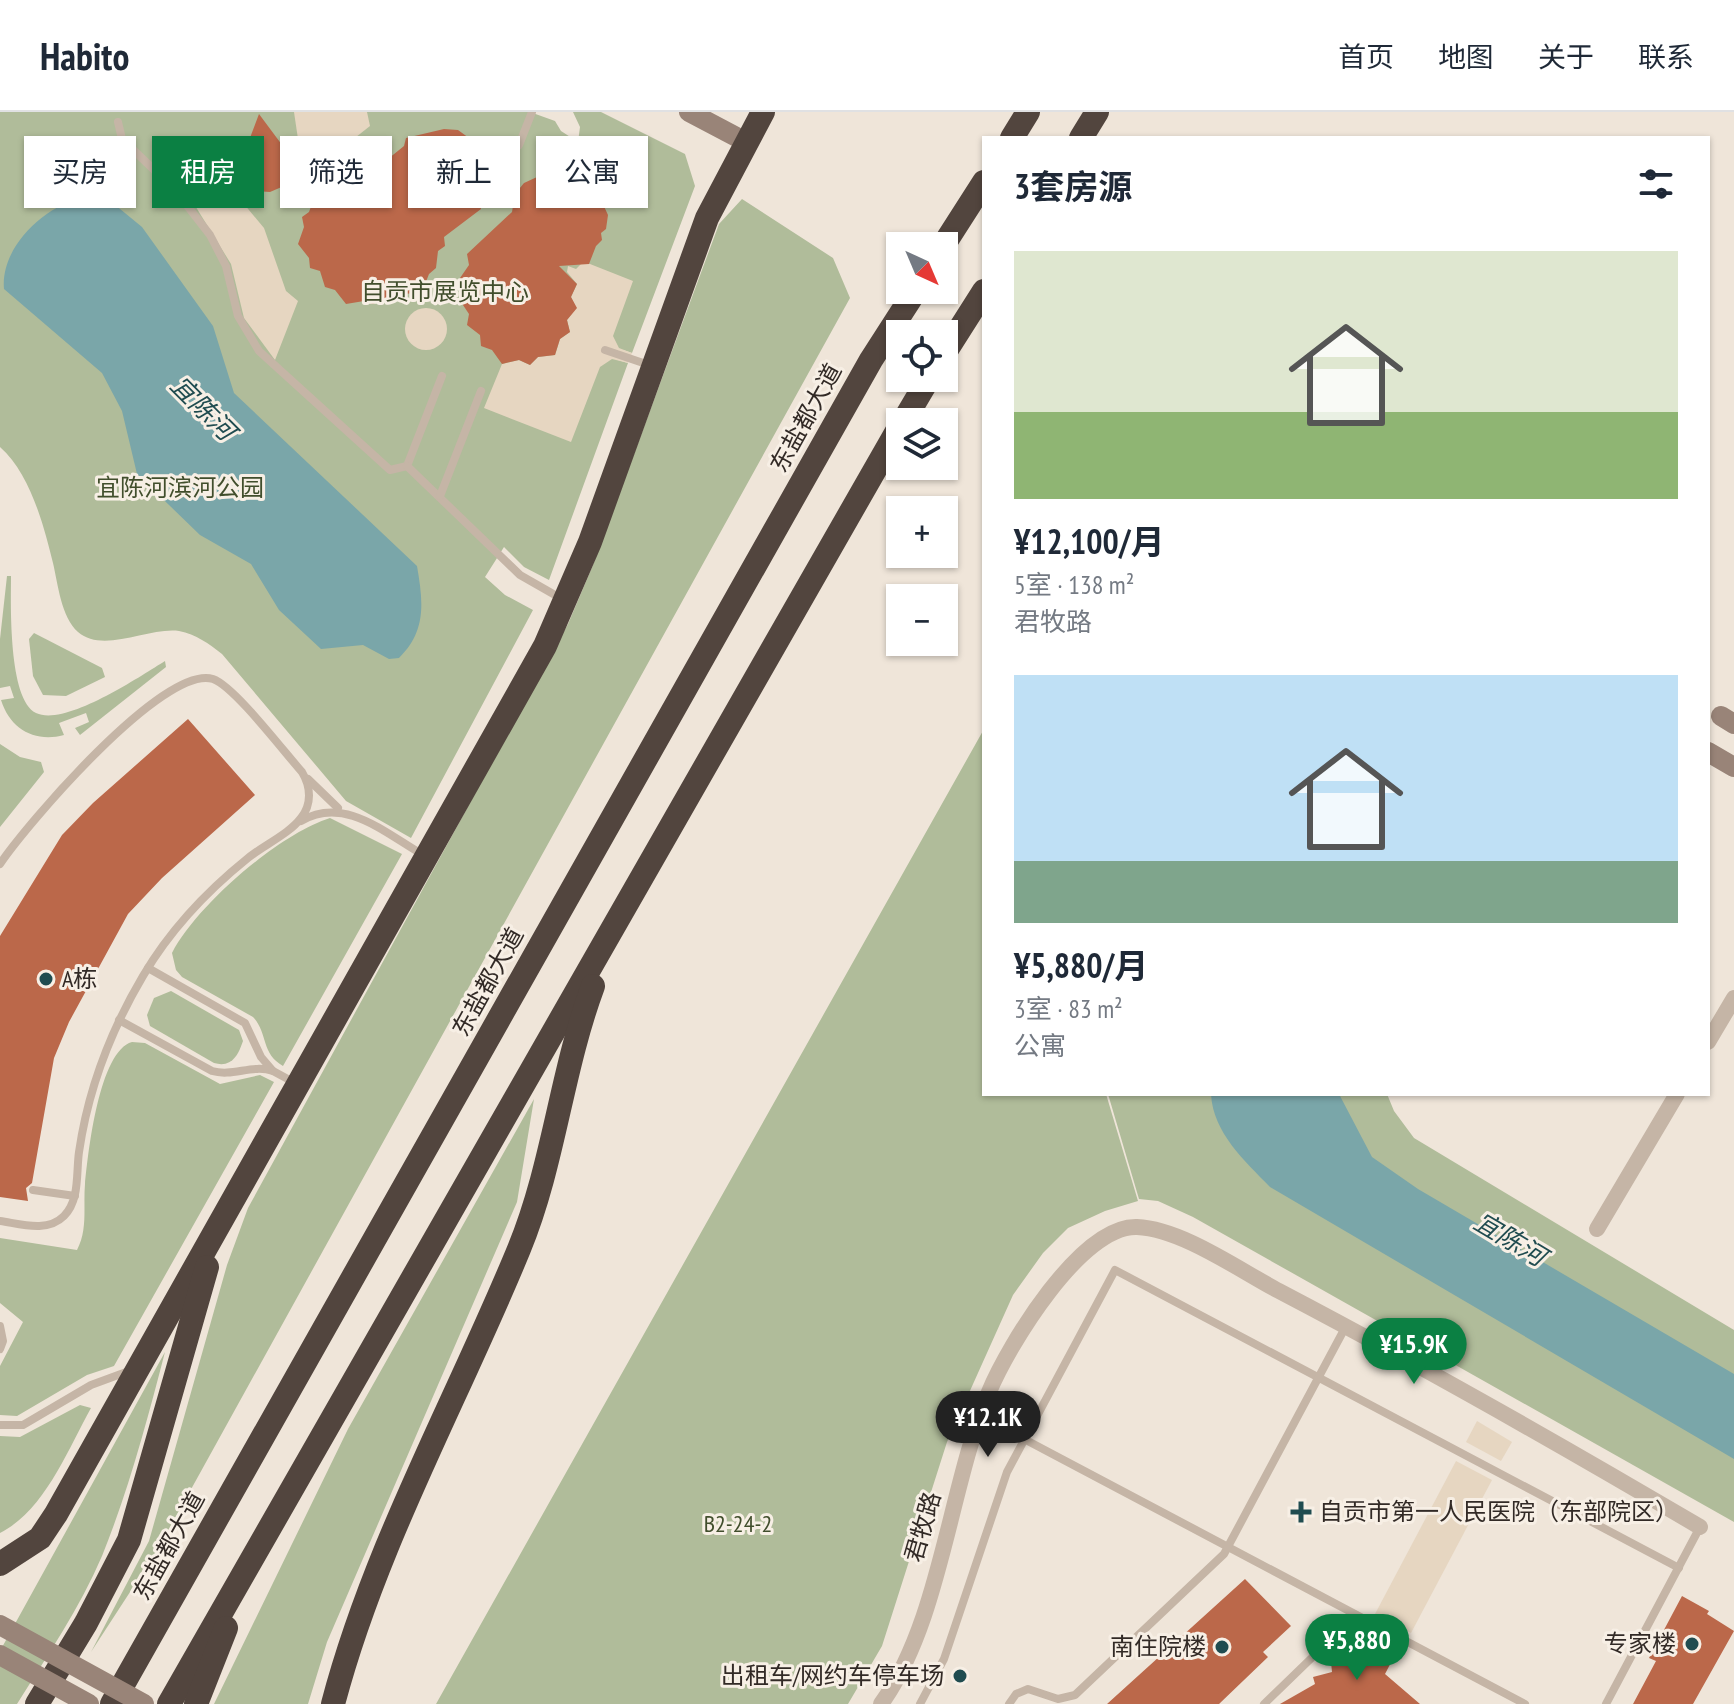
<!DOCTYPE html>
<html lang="zh">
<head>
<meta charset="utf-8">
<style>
  :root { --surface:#fff; --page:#f6f6f7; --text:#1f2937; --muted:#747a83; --line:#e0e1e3; --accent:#0b8043 }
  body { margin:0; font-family:"PT Sans Narrow","Noto Sans SC",sans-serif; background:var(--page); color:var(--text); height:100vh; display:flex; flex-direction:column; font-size:30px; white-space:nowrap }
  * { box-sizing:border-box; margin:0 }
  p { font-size:26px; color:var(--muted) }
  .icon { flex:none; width:44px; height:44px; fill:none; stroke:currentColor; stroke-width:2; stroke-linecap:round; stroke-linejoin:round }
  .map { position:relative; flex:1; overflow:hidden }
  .drawer { position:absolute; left:982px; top:24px; width:728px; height:960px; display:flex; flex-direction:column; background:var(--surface); border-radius:0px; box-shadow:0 2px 6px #0004 }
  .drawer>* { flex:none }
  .banner { position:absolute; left:24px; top:24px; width:760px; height:72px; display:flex; gap:16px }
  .needle { width:52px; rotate:136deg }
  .controls { position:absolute; left:886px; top:120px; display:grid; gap:16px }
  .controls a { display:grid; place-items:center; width:72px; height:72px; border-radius:0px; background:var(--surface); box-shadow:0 2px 6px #0004; font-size:40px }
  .price { position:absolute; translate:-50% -68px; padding:0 18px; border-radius:28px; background:var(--accent); color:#fff; font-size:26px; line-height:52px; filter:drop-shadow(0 2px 4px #0008) }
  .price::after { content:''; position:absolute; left:50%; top:48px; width:24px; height:18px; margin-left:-12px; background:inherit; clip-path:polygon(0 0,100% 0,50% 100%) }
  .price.current { background:#222; color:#fff }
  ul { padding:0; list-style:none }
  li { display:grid; align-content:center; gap:16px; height:424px; padding:0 32px }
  li span { display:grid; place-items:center; height:248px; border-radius:0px; color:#555 }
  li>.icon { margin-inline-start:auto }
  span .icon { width:144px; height:144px; fill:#fffc; stroke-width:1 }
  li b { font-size:34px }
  h2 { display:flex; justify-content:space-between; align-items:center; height:96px; padding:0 32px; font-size:34px }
  .pill { padding:0 28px; border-radius:0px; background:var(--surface); box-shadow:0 2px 6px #0004; font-size:28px; line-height:72px }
  .pill.current { background:var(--accent); color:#fff }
  header { display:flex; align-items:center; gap:48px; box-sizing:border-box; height:112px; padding:0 40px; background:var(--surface); border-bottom:2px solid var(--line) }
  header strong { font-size:38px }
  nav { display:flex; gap:44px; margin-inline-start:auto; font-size:28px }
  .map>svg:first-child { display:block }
  .green { fill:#b0bc9a }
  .plaza { fill:#e6d6c1 }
  .water { fill:#7aa6a9 }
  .building { fill:#bb684a }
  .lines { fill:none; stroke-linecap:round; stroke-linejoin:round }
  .lane { stroke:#c5b5a6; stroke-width:8 }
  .street { stroke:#c5b5a6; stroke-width:16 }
  .secondary { stroke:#998478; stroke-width:20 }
  .highway { stroke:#52453e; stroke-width:24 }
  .secondary-bridge { stroke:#998478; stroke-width:20 }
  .poi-dot { fill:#204c50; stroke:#f7efe5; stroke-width:3 }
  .labels { text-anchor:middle; stroke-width:6; stroke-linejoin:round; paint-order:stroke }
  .park-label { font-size:24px; fill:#414e2c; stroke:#f7efe5 }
  .street-label { font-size:24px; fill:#322a26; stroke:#f7efe5 }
  .poi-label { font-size:24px; fill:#322a26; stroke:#f7efe5; text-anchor:end }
  .water-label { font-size:26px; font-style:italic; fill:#204c50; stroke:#f7efe5 }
</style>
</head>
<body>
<header>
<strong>Habito</strong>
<nav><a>首页</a><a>地图</a><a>关于</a><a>联系</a></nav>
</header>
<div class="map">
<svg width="1734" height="1592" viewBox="0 0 1734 1592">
  <rect width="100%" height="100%" fill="#efe5d9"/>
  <!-- green -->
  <g class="green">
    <path d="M0,0h530l25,9 6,10 17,11 2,-15 -7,-15h28l84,42 10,32 -63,167 -9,-3 -5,10 10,3 -79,217 -25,-13 -20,-20 -19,30 20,18 28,15 -122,228 -65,-37 -124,-147c-13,-10 -26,-20 -43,-23 -30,-4 -76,23 -101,1 -17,-15 -20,-48 -25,-69 -9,-37 -23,-90 -53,-116z"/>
    <path d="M742,87l91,59 17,40 -692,1251 -67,103 58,-111 78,-276 21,-57 320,-584 25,-59 126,-341z"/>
    <path d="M7,464h4c0,28 -3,123 25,137 29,14 103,-36 129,-52l1,6 -86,68 -5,-7 14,-6 -3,-9 -27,10 5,12c-29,8 -54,-6 -63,-35l13,-2 -4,-12 -10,2v-49z"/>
    <path d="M34,521l68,35 3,9 -39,19 -23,-1 -10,-19 -4,-37z"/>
    <path d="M984,617v365h122l32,107 -33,10 -37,17 -25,25 -30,42 -66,147 -65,204 -34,58h-412z"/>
    <path d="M0,632l20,13 21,5 3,10 -44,55z"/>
    <path d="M330,706l72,36 -119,212c-22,-12 -15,-33 -30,-49l-71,-40 -6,-7 -4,-17c25,-48 107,-119 158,-135z"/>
    <path d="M171,879l68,39 4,11c-5,15 -12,27 -29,22l-64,-37 -3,-11 7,-17z"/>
    <path d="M132,930l13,1 75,41 40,-9 14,7 -160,284 -27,9 -70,41 -17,-1v-49l23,-44 -23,-19v-65l77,12c11,-21 6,-43 8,-66 3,-31 14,-133 47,-142z"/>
    <path d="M1108,982h279l7,17 20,27 320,192v192l-541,-305 -35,-16 -19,-2z"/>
    <path d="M534,987l-17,103 -190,440 -19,62h-94l134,-275z"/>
    <path d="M165,1240c-18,69 -36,137 -63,204 -22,52 -55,100 -85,148h-17v-53z"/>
    <path d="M80,1293l11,3c-24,43 -46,102 -91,125v-97l20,1z"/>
  </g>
  <!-- plaza -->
  <g class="plaza">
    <path d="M294,0h73l3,14 -33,26 -39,-13z"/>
    <path d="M234,80l30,36 22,63 12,10 -23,59 -31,-42 -13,-54 -40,-65z"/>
    <path d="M581,152h9l43,17 -20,55 6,12 13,5 -4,10 -16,-4 -12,8 -29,75 -87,-34 18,-44 17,-4 11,5 8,-8 17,-2 5,-16 10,-7 -3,-12 9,-12 -5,-11 6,-13 -10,-12 1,-6 8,3z"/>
    <circle cx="426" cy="217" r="21"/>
    <path d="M1477,1309l35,21 -11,19 -35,-19z"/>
    <path d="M1456,1349l36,19 -81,153 -36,-19z"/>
  </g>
  <!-- water -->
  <g class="water">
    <path d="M84,86l30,6 28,23 71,99 21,67 183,173c6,35 10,65 -18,92l-10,1 -26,-14 -42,4 -42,-39 -28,-46 -51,-29 -63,-61 -15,-63 -20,-38 -98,-84c-4,-42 42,-85 80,-91z"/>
    <path d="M1211,982h128l33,63 46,32 316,185v85l-464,-272c-25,-26 -57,-54 -59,-93z"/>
  </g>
  <!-- building -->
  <g class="building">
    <path d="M259,2l32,43 -7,29 -14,6 -15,-1 -11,-9 -7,-13 2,-15 6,-3z"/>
    <path d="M444,17l14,1 11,8 9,16 7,3 6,13 -2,15 -9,15 1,9 -37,28 1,9 -7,5 -2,17 -7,6 -7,18 -17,2 -8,7 -9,-4 -15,7 -9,-3 -18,3 -11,-14 -10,-3 -5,-16 -10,-3 -1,-10 -11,-14 6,-17 -2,-10 7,-5 4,-11 -2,-6 8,-6 7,-17 18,-3 7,-6 17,2 7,-6 8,4 21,-17 2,-8z"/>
    <path d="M561,61l14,2 12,8 8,16 7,3 6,13 -2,14 -5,4 1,7 -6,6 -7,18 -30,2 18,18 -6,13 6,11 -10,12 3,12 -10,7 -5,16 -17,2 -8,8 -11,-5 -17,4 -10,-14 -11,-4 -1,-11 -13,-10 2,-11 -8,-12 5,-9 -6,-15 9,-13 -2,-11 45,-42 3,-18 9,-11 13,-6 18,1z"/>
    <path d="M188,607l67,76 -93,83 -34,36 -59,108 -15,36 -22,125 -6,5 2,13 -28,-4v-261l62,-101 31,-32z"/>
    <path d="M1245,1467l46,47 -28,26 5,5 -49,47h-112z"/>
    <path d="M1682,1484l27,15 -2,3 27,17 -41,73h-60l23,-43 -7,-3z"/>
    <path d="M1373,1526l24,13 -12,23 35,30h-140l35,-20 -2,-7 19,-5 -1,-10 29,1z"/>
  </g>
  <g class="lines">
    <!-- lane -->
    <g class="lane">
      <path d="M118,10l4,17 53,51 35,45 16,31 12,50 21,35 131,119 17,-4 35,-90"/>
      <path d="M519,33l13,-33"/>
      <path d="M605,238l47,16"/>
      <path d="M407,354l113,109 42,24"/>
      <path d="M440,384l41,-105"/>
      <path d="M308,667l30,29"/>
      <path d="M301,709c44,-26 85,13 124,35"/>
      <path d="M0,752c27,-40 164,-200 213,-185 21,7 72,74 89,93 9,15 10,32 -1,46 -12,16 -37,27 -53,40 -41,33 -78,72 -105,118 -32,54 -55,114 -64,176 -3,21 1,48 -15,64 -17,17 -43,8 -64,5"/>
      <path d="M119,908l93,51c21,6 40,-7 61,0l-12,-14 -16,-34 -97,-55"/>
      <path d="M273,959l24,13"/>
      <path d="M33,1078l42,6"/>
      <path d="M0,1214l3,15 -3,8"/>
      <path d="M0,1313h23l68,-40 38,-14"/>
      <path d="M1024,1327l501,265"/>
      <path d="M920,1592l24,-45 63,-187 108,-202 564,298"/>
      <path d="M1009,1592l7,-10 12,-5 30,10 17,-4 149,-141 122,-228"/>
      <path d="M1264,1592l92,-89"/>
      <path d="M1606,1592l94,-177"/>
    </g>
    <!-- street -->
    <g class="street">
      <path d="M1708,930l26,-44"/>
      <path d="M1597,1117l80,-135"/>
      <path d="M881,1592c60,-84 68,-217 108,-312 19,-46 92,-167 148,-165 45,2 102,43 142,64 143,75 282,154 421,236"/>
    </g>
    <!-- secondary -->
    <g class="secondary">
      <path d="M689,0l57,30"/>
      <path d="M1721,604l13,8"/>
      <path d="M1708,640l26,15"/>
    </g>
    <!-- highway -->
    <g class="highway">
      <path d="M1012,26l16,-26"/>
      <path d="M1081,26l16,-26"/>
      <path d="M943,134l41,-64"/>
      <path d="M944,242l40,-63"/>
      <path d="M903,310l26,-44"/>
      <path d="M0,1452l40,-26 16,-24 489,-868 45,-104 117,-324 56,-106"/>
      <path d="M37,1592l49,-81 43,-83 78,-273"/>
      <path d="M112,1592l759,-1344 45,-70"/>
      <path d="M169,1592l731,-1278"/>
      <path d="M196,1592l30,-76"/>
      <path d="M333,1592c42,-159 124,-304 186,-455 35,-85 42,-177 74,-263"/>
    </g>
    <!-- secondary-bridge -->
    <g class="secondary-bridge">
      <path d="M0,1513l144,79"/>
      <path d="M0,1543l89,49"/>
    </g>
  </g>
  <!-- markers -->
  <g class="poi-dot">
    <circle cx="46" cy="867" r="8"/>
    <path d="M1297 1388h8v8h8v8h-8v8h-8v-8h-8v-8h8z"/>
    <circle cx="1692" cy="1532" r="8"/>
    <circle cx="1222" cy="1535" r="8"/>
    <circle cx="960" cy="1564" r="8"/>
  </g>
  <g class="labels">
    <!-- park labels -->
    <g class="park-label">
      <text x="445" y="188">自贡市展览中心</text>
      <text x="180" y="384">宜陈河滨河公园</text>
      <text x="738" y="1420">B2-24-2</text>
    </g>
    <!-- street labels -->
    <g class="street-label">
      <text transform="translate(806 306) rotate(-61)" y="8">东盐都大道</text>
      <text transform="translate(488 870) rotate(-61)" y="8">东盐都大道</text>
      <text transform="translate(923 1415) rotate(-74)" y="8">君牧路</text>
      <text transform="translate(169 1434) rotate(-61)" y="8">东盐都大道</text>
    </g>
    <!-- poi labels -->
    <g class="poi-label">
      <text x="62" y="875" text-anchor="start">A栋</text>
      <text x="1319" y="1408" text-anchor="start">自贡市第一人民医院（东部院区）</text>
      <text x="1676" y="1540">专家楼</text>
      <text x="1206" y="1543">南住院楼</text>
      <text x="944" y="1572">出租车/网约车停车场</text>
    </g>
    <!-- water labels -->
    <g class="water-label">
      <text transform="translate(203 296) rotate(45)" y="9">宜陈河</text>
      <text transform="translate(1510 1127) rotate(31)" y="9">宜陈河</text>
    </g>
  </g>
</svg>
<div class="controls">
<a><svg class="needle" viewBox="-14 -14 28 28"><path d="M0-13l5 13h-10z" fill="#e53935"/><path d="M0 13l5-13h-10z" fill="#747a83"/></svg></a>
<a><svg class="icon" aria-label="locate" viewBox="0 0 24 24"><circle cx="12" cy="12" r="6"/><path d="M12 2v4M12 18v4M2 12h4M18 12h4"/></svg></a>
<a><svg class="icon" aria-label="layers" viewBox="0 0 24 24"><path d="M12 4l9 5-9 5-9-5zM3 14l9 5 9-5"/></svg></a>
<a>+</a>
<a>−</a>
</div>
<b class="price" style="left:1414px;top:1274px">¥15.9K</b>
<b class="price current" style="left:988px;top:1347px">¥12.1K</b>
<b class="price" style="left:1357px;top:1570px">¥5,880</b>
<div class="banner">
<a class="pill">买房</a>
<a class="pill current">租房</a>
<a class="pill">筛选</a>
<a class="pill">新上</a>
<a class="pill">公寓</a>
</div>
<section class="drawer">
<h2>3套房源<svg class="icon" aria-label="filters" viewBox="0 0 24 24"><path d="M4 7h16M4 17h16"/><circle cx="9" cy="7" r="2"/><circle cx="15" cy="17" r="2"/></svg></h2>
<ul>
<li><span style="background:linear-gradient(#dfe7d0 65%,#8fb573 0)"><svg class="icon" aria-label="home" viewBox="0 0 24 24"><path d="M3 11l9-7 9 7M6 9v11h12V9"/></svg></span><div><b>¥12,100/月</b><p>5室 · 138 m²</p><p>君牧路</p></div></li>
<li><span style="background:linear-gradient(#bfe0f5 75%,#7fa58c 0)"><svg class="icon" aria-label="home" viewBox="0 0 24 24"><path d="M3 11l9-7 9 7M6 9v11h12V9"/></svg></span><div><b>¥5,880/月</b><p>3室 · 83 m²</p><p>公寓</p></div></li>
</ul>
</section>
</div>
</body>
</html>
